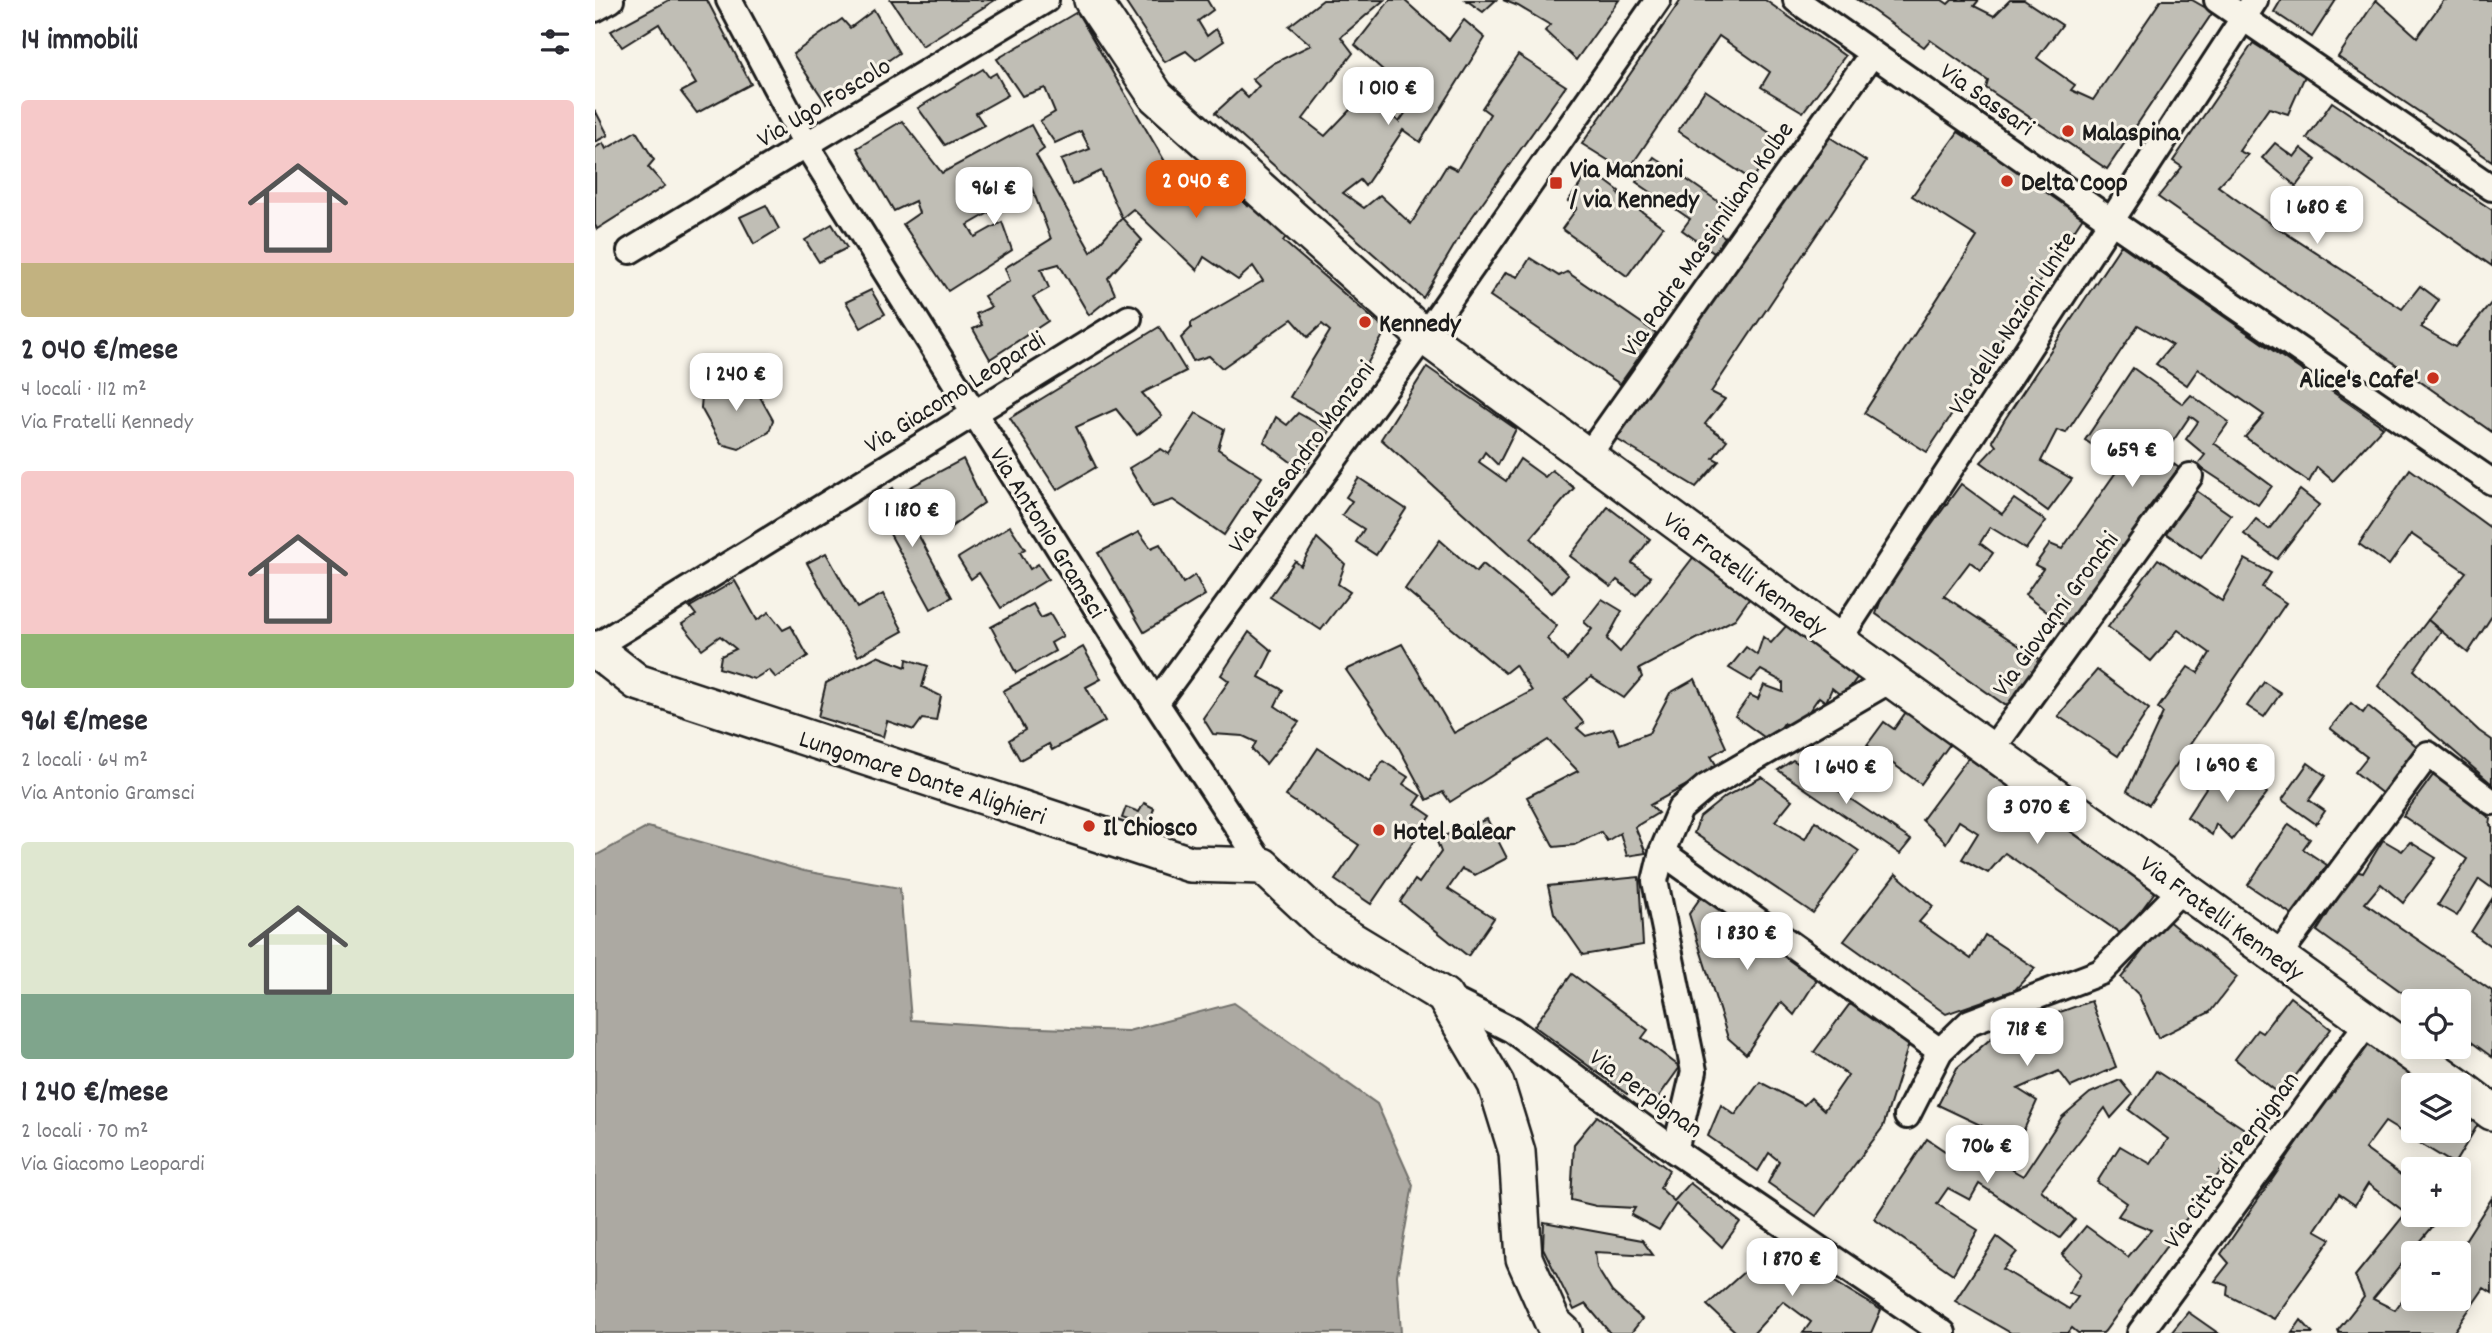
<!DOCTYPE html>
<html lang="it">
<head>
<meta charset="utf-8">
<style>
  :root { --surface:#fff; --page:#f7f7f7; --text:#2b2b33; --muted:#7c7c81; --accent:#ea580c }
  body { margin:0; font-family:Dekko,sans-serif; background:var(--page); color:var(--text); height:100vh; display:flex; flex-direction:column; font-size:26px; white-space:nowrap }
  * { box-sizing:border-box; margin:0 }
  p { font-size:23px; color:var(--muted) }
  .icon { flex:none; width:38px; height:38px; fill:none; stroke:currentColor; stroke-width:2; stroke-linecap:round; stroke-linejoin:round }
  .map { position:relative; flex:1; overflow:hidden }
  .sheet { display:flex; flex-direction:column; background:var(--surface); width:595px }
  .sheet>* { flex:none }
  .fabs { position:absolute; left:1806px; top:989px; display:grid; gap:14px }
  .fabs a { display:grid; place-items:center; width:70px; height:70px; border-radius:7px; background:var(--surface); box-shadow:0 4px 18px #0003; font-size:35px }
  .price { position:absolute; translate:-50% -60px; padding:0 16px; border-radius:14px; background:#fff; color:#222; font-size:23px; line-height:46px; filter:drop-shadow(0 2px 4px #0008) }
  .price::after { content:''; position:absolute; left:50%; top:42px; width:21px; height:16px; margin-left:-10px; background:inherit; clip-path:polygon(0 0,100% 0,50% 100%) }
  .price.active { background:var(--accent); color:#fff }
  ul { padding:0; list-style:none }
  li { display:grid; align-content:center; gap:14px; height:371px; padding:0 21px }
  li span { display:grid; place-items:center; height:217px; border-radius:7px; color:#555 }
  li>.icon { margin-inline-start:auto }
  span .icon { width:126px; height:126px; fill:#fffc; stroke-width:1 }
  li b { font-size:30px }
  h2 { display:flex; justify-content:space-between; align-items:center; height:84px; padding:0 21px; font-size:30px }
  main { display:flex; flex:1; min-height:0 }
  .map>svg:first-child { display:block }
  .water { fill:#aca9a2; stroke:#72716c; stroke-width:2 }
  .building { fill:#c0beb5; stroke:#1c1c1c; stroke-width:2 }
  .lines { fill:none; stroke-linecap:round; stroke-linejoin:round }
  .street-casing { stroke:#1c1c1c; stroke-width:30 }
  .secondary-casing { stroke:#1c1c1c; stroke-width:40 }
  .street { stroke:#f7f3e8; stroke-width:24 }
  .secondary { stroke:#f7f3e8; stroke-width:35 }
  .poi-dot { fill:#c8321e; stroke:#f7f3e8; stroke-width:2.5 }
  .labels { text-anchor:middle; stroke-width:6; stroke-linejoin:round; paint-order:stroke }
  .street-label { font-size:26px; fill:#1c1c1c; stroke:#f7f3e8 }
  .poi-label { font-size:26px; font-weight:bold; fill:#1c1c1c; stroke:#f7f3e8; text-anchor:start }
</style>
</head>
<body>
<main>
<section class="sheet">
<h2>14 immobili<svg class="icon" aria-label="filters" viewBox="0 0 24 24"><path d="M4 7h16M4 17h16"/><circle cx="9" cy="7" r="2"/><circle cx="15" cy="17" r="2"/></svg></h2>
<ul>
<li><span style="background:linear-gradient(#f6c9c9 75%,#c2b280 0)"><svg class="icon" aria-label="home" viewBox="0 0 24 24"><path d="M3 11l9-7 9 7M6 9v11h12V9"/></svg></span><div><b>2 040 €/mese</b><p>4 locali · 112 m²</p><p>Via Fratelli Kennedy</p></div></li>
<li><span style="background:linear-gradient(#f6c9c9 75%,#8fb573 0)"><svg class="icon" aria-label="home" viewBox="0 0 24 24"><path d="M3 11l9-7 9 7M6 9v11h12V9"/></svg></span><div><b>961 €/mese</b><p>2 locali · 64 m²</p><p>Via Antonio Gramsci</p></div></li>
<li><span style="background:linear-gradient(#dfe7d0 70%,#7fa58c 0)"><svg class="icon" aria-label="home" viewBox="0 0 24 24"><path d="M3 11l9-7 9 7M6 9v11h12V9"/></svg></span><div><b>1 240 €/mese</b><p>2 locali · 70 m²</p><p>Via Giacomo Leopardi</p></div></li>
</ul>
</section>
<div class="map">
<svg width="1897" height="1333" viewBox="0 0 1897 1333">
  <rect width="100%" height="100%" fill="#f7f3e8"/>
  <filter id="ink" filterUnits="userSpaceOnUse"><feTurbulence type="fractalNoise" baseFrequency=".0143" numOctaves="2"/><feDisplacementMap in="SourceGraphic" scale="14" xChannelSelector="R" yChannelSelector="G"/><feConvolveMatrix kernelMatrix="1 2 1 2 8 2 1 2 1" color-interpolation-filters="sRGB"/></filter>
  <g filter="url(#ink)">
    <!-- water -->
    <path class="water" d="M53,827l156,44 96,17 11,132 100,7 117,4 106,-28 143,101 36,81 -16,90 4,58h-806v-477z"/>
    <!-- building -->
    <g class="building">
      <path d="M74,0h38l44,84 -54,29 -16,-21 15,-8 -37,-60 -37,23 -11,-16z"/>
      <path d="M296,0h104l-73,46z"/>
      <path d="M529,0h83l6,10 -15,11 9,15 9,-7 8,12 -28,19 -10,-9 -21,11z"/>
      <path d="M728,0h61l-43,37 12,16 -50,66 22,17 42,-44 32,30 16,-23 -60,-54 35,-45h14l45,40 15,-20 21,18 -65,104 -17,-12 -38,56 -5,-6 -17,13 21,15 16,-13 31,29 36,-59 10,5 33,-56 -8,-6 36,-53 48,31 -99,138 -44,74 -208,-185 25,-23 8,8 11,-12 -7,-7 22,-16 37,-18 -22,-19z"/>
      <path d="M871,0h30l-13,12z"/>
      <path d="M908,0h116l-43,60 -31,-29 5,-6 -32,-19z"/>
      <path d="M1086,0h84l80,56 -42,56 -42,-25 9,-15 -51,-36 -92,136 -45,-28z"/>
      <path d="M1263,0h84l6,4 4,-4h27l-5,6 20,10 16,-16h14l38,25 -25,33 38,27 -4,5 22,10 68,-100h31l21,12 -106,157 -121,-81 2,-7 -58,-41 -6,7z"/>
      <path d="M1686,0h55l-24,37 -38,-25z"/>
      <path d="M1781,0l41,37 27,-37h48v161l-154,-104z"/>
      <path d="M279,10l25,43 -73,50 -33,-49 49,-35 8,9z"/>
      <path d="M482,12l93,158 16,13 15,-20 47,43 3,-6 36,35 -4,6 103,89 -51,92 -45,-25 40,-66 -8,-7 -14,13 -16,-18 -70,49 -13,-12 -16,5 -12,-23 10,-10v-5l72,-42 -10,-15 -15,14 -34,-23 -7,13 -64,-61 -11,9 -21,-47 -29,14 -11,-25 29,-11 -9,-18 -26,12 -15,-22 15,-9 -10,-24 -23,8 -25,-37z"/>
      <path d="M1658,43l52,33 -17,38 -19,-6 -30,43 9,4 -30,31 34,25 150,98 18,-23 19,14 -18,27 34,20 37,-45v130l-334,-235 24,-30 -9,-6z"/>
      <path d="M388,69l6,8 7,-4 12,22 -32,18 8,12 -39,20 -27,-37z"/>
      <path d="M1110,90l74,49 -27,41 -74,-49z"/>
      <path d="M1737,102l160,108v56l-185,-128z"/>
      <path d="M0,110l13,25 -13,7z"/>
      <path d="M307,121l40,52 89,-48 13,24 -8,6 55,97 31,-34 20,22 -34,38 7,16 -26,21 -30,-51 -18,5 8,19 -16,9 15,24 -58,38 -17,-30 9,-4 -6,-11 15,-7 -7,-11 26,-15 -5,-13 46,-29 -19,-51 -64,37 7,12 27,-15 10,28 -64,41 -45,-67 16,-11 -4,-12 -21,10 -37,-63z"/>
      <path d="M41,131l18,29 -6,7 17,19 -68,43 -2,-4v-77l8,-5 3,6z"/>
      <path d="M1363,132l127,82 -158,238 -63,-39 113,-176 -65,-41z"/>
      <path d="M1230,134l41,27 -155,231 14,7 -20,25 22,16 -14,18 6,3 -23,26 -83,-50z"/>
      <path d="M1680,143l19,14 7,-9 15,12 -20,26 -34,-28z"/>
      <path d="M1059,157l75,52 -14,21 10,7 -11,16 -32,-23 8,-11 -54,-37z"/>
      <path d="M996,170l28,21 -1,3 45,33 -36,49 -65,-47 15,-21 -9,-7z"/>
      <path d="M171,205l13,24 -25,15 -14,-27z"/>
      <path d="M237,224l15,24 -28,14 -14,-22z"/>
      <path d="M1526,245l262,182 -50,54 -16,-14 -8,15 -64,-45 19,-22 -66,-46 -11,16 -31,-21 16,-19 -34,-20 -72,108 -9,-3 -16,31 31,18 -24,32 -67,-49 15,-16 -4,-5 13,-22z"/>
      <path d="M935,258l29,18 8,-4 89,61 -36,51 -130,-88 16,-24 12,5z"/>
      <path d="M276,290l14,24 -24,14 -15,-26z"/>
      <path d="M564,327l27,44 -44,22 20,23 -25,19 -21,-26 -40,18 20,40 -39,23 -47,-72z"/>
      <path d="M832,367l89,62 -18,36 -13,-13 -6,10 27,19 14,-22 25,18 7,-7 22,18 -43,50 37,37 -16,18 -171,-154z"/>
      <path d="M1538,368l50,36 8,-9 38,27 -15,21 58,43 -14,19 -61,-40 8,-10 -19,-16 12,-17 -8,-6 -27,40 16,12 -33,43 6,5 -40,62 -9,-4 -34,55 -44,-34 18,-26 -8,-4 15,-21 12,5 59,-84 -36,-25z"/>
      <path d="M140,376l15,3 23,41 -4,12 -30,17 -18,-5 -20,-36 1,-13z"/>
      <path d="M601,413l28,16 -6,20 44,28 -38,58 -51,-35 -21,7 -23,-39 32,-19 8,5z"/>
      <path d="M703,413l32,18 -27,40 -39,-29 12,-25 11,8z"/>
      <path d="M368,459l21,44 -33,24 -11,-17 -20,6 -14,-5 -3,-9v-11z"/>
      <path d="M1815,469l82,60v87l-24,37 -40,-33 38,-48 -55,-38 -22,31 -30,-21z"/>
      <path d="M764,478l47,31 -30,46 -20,-13 8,-13 -22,-14 10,-14 -6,-4z"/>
      <path d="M1366,484l41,30 12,-15 32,22 -20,28 -36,-22 -10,16 13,10 -12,17 -11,-8 -26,34 103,68 -32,48 -139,-98 8,-23z"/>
      <path d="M298,488l59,109 -21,12 -59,-108z"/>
      <path d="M1599,489l37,26 -30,43 -37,-26z"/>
      <path d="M1705,490l19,15 -42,54 -33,-25 12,-15 13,10z"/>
      <path d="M1013,507l42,32 -18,24 19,14 -15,18 -19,-15 -6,7 -41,-31z"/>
      <path d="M415,526l15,23 -5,3 10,17 8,-5 10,15 -47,29 -22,-35 -8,6 -13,-21z"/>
      <path d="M544,532l12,16 9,-4 23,39 12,-8 10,20 -61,37 -46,-79z"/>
      <path d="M722,538l28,26 -7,20 12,8 -29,38 -51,-33 25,-36 6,5z"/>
      <path d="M845,540l36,32 7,-8 74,62 -10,13 20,21 25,-31 -8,-7 18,-23 20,12 -15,28 13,13 75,-97 59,37 -19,27 -96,50 3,8 -18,21 -33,-21 -27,23 20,23 -7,5 9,8 27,-8 7,16 29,-11 21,-40 25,-14 31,68 -15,9 7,12 -68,37 8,8 -23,14 11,26 -19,3 -7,-23 -13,8 -6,-9 -27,13 -20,2 -27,-50 51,-26 -30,-31 -98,62 -7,-10 -16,8 -30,-56 -51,-74 56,-26 52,89 78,-42 -17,-26 -10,8 -100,-84z"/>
      <path d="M231,553l31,55 26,-14 20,37 -45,25 -51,-93z"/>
      <path d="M1563,559l64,42 23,-42 26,14 -9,14 24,16 -137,202 -22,-14 36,-78 -5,-5 30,-41 10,6 12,-20 -32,-23 -27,31 -43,-34z"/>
      <path d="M140,581l22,39 12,-8 14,18 8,-4 17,30 -32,22 -7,-8 -15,9 -35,-11 2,-12 15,-7 -16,-13 -18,13 -20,-25 14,-9 -6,-8z"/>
      <path d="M438,604l8,14 9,-4 13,22 -12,7 4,8 -39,22 -25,-46z"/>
      <path d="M1833,620l13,11 -27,39 65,61 13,9v44l-114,-98z"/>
      <path d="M1192,625l75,46 -19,26 -11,-9 -6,14 -7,-5 -23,33 -12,-7 -13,19 -36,-26 15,-21 8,4 6,-14 19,7v-10l-22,-12 -10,11 -22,-13 17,-21 11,8 6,-18 8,6z"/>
      <path d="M654,632l23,19 -13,26 24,13 -8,16 24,16 -33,42 -14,-14 4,-8 -13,-6 -30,-2 -10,-16 26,-37 -8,-6z"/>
      <path d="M488,647l18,32 -15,8 19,34 -53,29 -3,-6 -29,16 -11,-20 16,-10 -22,-39z"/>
      <path d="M282,656l29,11 1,-8 21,7 -6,21 19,9 -5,25 -14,-2 -8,11 -27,-9 -4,16 -65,-20 8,-34z"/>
      <path d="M1502,670l52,39 -31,47 -60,-40z"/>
      <path d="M1669,682l17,11 -17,24 -17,-11z"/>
      <path d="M1756,703l12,10 5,-7 52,43 -37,45 -28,-22 12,-15 -37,-29z"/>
      <path d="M1311,712l44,32 -29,40 -54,-39 17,-23 10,7z"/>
      <path d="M723,748l51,34 14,-21 25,16 -5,7 18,12 -6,9 16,11 -60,88 -36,-24 24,-35 -73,-49z"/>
      <path d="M1373,758l189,131 -34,46 -118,-82 -17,20 -26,-14 16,-26 -19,-12 -13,22 -24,-23z"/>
      <path d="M1198,760l118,80 -11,14 -122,-84z"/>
      <path d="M1713,763l18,13 -17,24 16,11 -9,13 -34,-24z"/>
      <path d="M1639,771l33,22 -35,47 -16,-16 -4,11 -25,-18 28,-43 12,7z"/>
      <path d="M1839,774l57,45 -1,6 2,2v61l-13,-9 -22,37 -19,-11 29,-46 -64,-43z"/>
      <path d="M1167,777l30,23 -17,21 30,18 10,-18 44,30 -46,62 -119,-80 6,-16 26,-21z"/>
      <path d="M549,803l10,5 -6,19 -26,-9 4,-11 13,5z"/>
      <path d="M892,819l20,39 -32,17 -13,-6 -14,20 46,29 -26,38 -68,-54 15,-22 4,3 22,-31 -5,-13z"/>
      <path d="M1694,824l21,15 -7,10 24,16 -34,50 -45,-30z"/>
      <path d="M1788,840l19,11 8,-9 26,16 -33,45 -22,-19 -16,19 127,88v66l-33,-24v-32h-45l-97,-70 38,-60 8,2z"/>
      <path d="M1301,874l37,32 -14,16 52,37 14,-24 50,33 -20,22 -69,24 -102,-73z"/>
      <path d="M1044,877l4,68 -60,10 -29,-42 -6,-27z"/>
      <path d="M1108,894l118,79 -27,42 -13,-13 -35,52 -18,-16 -39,-124z"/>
      <path d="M1897,899v48l-21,-15z"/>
      <path d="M1572,920l70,57 -27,35 -52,26 -20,-44 -17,-16z"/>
      <path d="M977,974l76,56 -6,8 38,29 -23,32 -22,-16 -8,11 -93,-68z"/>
      <path d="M1695,997l41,32 -50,66 -46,-36 22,-29 5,3z"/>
      <path d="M1496,1001l25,66 -45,20 -12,-16 -41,18 19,12 -19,42 -80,-38 19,-37 38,-33z"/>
      <path d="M1267,1002l50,32 -29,93 -67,89 -48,-33 11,-22 -10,-8 -11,18 -50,-35 13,-31 14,10 25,-33 44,23 7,-7 13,12 24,-35 -34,-23 35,-47z"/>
      <path d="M1772,1041l62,44h-16v45h46v-24l21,15 -26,43 -69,-42 -20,27 48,35v30h30l-70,85 22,11 18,-25v13h46l-2,-45 35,-55v95l-8,-5 -31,45h-114l-1,-3 26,-33 -9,-21 51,-63 -38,-29 -13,21 -16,-11 -24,36 16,9 -57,80 -47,-24 1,-9 -13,-5 14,-18 -8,-9z"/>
      <path d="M1561,1071l93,61 -144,199 -2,2h-25l-6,-5 -4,5h-57l-56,-32 42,-64 20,15 -14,17 66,40 9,-12 -9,-4 12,-20 -19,-18 24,-29 42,31 23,-27 -33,-14 9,-13 -30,-21 23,-36 31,18 17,-25 -39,-29z"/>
      <path d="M1525,1080l12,15 -21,23 -6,-10 -64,82 34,30 -15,18 -81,-54 -9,16 -22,-12 -11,16 41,26 -25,44 -79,-55 53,-80 43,29 15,-14 38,22 39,-59 28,-24z"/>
      <path d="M1002,1116l72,54 -9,18 14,13 16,-18 50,39 -18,25 -46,-43 -17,26 -28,-15 4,-7 -39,-2 -25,-6 3,-56z"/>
      <path d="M949,1222l98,18 11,15 -58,-3 2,16 15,24 30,27 -11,14h-21l-24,-29 -12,6 -31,-62z"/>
      <path d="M1179,1245l107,65 -10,23h-68l8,-11 -28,-21 -29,32h-17l-30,-28z"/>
      <path d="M1593,1312l30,21h-47z"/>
      <path d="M1706,1320l12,13h-21z"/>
    </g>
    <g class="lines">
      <defs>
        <g id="street">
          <path d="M134,0l78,146 349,557 107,163"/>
          <path d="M1201,0l317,222 379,260"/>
          <path d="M1622,0l275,188"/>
          <path d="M0,9l16,-9"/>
          <path d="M35,251l416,-251"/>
          <path d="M992,457l285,-403"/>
          <path d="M1243,641l417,-641"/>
          <path d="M0,647l534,-329"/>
          <path d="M561,703l268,-367 234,-336"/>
          <path d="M1396,751l199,-275"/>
          <path d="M1067,852l278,199"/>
          <path d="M1683,956l150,-202 64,48"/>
          <path d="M849,996l68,34 163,121 268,182"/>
          <path d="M1312,1116l33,-65 30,-29 131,-50 82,-84"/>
          <path d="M1080,1151l19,-80 -39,-190 7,-29 18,-43 26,-22 186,-108"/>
          <path d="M1545,1333l229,-312"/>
        </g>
        <g id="secondary">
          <path d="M497,0l64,96 268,240 414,305 618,444"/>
          <path d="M0,649l42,33 553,182 73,2 62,58 119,72 52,88 21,68 7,106 29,65 11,10"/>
          <path d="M1864,1087l33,25"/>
        </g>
      </defs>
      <!-- street casing -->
      <use href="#street" class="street-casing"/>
      <!-- secondary casing -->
      <use href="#secondary" class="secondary-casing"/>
      <!-- street -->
      <use href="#street" class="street"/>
      <!-- secondary -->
      <use href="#secondary" class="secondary"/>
    </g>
  </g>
  <!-- markers -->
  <g class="poi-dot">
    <circle cx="1473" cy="131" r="7"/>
    <circle cx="1412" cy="181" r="7"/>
    <rect x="954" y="176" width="14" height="14" rx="3.5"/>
    <circle cx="770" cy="322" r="7"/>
    <circle cx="1838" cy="378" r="7"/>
    <circle cx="494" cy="826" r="7"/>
    <circle cx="784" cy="830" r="7"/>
  </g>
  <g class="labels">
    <!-- street labels -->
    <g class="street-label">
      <text transform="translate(1393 98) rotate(35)" y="9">Via Sassari</text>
      <text transform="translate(228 101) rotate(-31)" y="9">Via Ugo Foscolo</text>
      <text transform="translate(1111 238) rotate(-55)" y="9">Via Padre Massimiliano Kolbe</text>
      <text transform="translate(1416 322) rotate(-57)" y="9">Via delle Nazioni Unite</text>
      <text transform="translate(359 391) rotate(-32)" y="9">Via Giacomo Leopardi</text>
      <text transform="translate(705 456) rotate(-54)" y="9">Via Alessandro Manzoni</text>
      <text transform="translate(454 532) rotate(58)" y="9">Via Antonio Gramsci</text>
      <text transform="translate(1151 573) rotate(36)" y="9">Via Fratelli Kennedy</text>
      <text transform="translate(1459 613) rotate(-54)" y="9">Via Giovanni Gronchi</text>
      <text transform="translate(328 776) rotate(18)" y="9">Lungomare Dante Alighieri</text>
      <text transform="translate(1628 917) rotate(36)" y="9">Via Fratelli Kennedy</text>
      <text transform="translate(1052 1092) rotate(36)" y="9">Via Perpignan</text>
      <text transform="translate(1635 1159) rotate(-54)" y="9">Via Città di Perpignan</text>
    </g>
    <!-- poi labels -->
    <g class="poi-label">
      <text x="1487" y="140">Malaspina</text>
      <text x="975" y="177">Via Manzoni<tspan x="975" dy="30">/ via Kennedy</tspan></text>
      <text x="1426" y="190">Delta Coop</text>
      <text x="784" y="331">Kennedy</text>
      <text x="1824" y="387" text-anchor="end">Alice's Cafe'</text>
      <text x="508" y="835">Il Chiosco</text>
      <text x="798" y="839">Hotel Balear</text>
    </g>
  </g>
</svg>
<div class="fabs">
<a><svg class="icon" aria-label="locate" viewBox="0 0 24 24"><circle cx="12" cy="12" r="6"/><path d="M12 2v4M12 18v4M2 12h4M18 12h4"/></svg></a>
<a><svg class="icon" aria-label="layers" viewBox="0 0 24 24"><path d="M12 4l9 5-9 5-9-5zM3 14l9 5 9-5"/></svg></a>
<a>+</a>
<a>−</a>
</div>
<b class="price" style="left:793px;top:127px">1 010 €</b>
<b class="price active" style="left:601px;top:220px">2 040 €</b>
<b class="price" style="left:399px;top:227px">961 €</b>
<b class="price" style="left:1722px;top:246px">1 680 €</b>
<b class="price" style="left:141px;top:413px">1 240 €</b>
<b class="price" style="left:1537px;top:489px">659 €</b>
<b class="price" style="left:317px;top:549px">1 180 €</b>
<b class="price" style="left:1632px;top:804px">1 690 €</b>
<b class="price" style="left:1251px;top:806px">1 640 €</b>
<b class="price" style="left:1442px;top:846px">3 070 €</b>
<b class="price" style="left:1152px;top:972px">1 830 €</b>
<b class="price" style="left:1432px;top:1068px">718 €</b>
<b class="price" style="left:1392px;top:1185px">706 €</b>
<b class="price" style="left:1197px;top:1298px">1 870 €</b>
</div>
</main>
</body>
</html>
